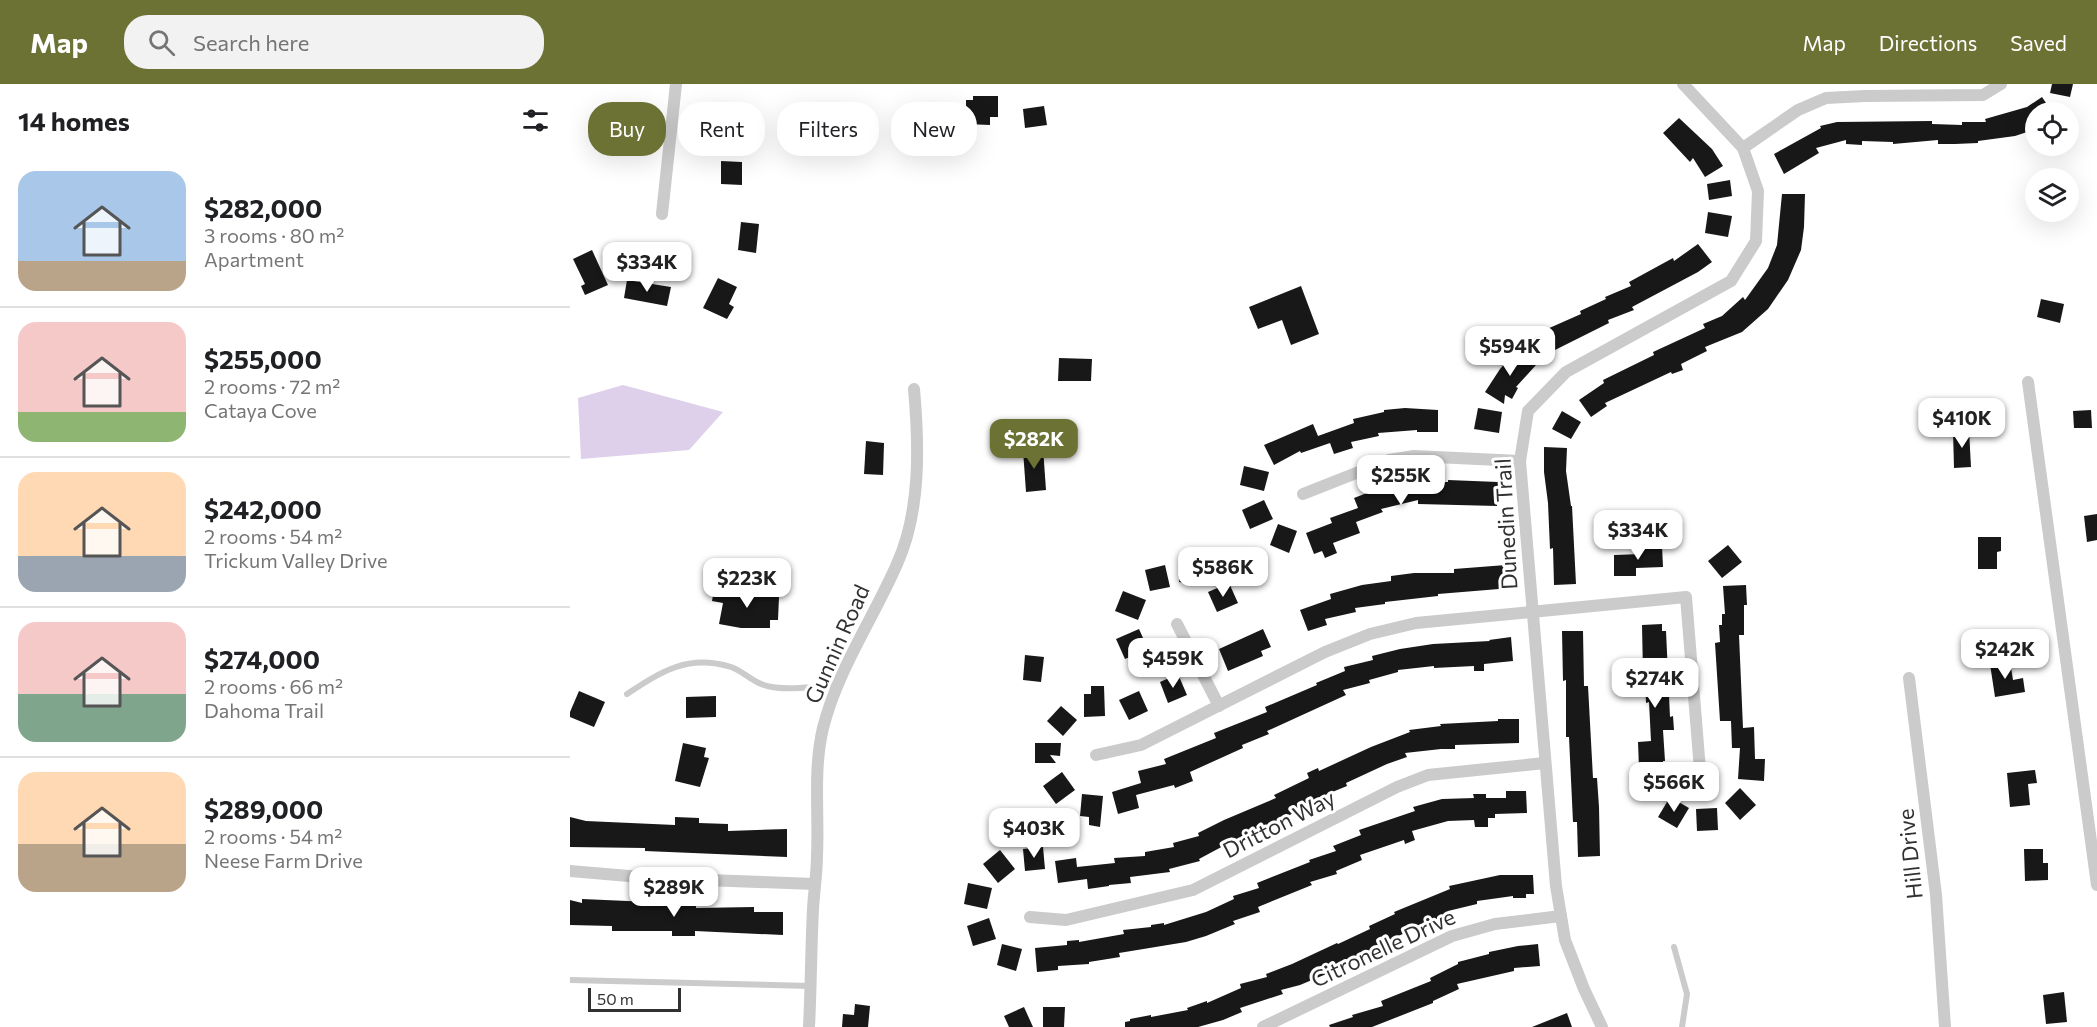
<!DOCTYPE html>
<html lang="en">
<head>
<meta charset="utf-8">
<style>
  :root { --surface:#fff; --page:#f2f2f2; --text:#202124; --muted:#757577; --line:#e0e0e0; --accent:#6c7234 }
  body { margin:0; font-family:Commissioner,sans-serif; background:var(--page); color:var(--text); height:100vh; display:flex; flex-direction:column; font-size:22px; white-space:nowrap }
  * { box-sizing:border-box; margin:0 }
  p { font-size:20px; color:var(--muted) }
  .icon { flex:none; width:33px; height:33px; fill:none; stroke:currentColor; stroke-width:2; stroke-linecap:round; stroke-linejoin:round }
  .map { position:relative; flex:1; overflow:hidden }
  .drawer { display:flex; flex-direction:column; background:var(--surface); width:570px }
  .drawer>* { flex:none }
  .top-card { position:absolute; left:18px; top:18px; width:570px; height:54px; display:flex; gap:12px }
  .fabs { position:absolute; left:1455px; top:18px; display:grid; gap:12px }
  .fabs a { display:grid; place-items:center; width:54px; height:54px; border-radius:50%; background:var(--surface); box-shadow:0 6px 24px #0002; font-size:30px }
  .scale { position:absolute; left:18px; bottom:15px; width:93px; box-sizing:border-box; padding-left:6px; border:3px solid #313131; border-top:0; font-size:16px; line-height:21px; white-space:nowrap; color:#313131; -webkit-text-stroke:4px #fff; paint-order:stroke }
  .price { position:absolute; translate:-50% -51px; padding:0 14px; border-radius:12px; background:#fff; color:#222; font-size:20px; line-height:39px; filter:drop-shadow(0 2px 3px #0008) }
  .price::after { content:''; position:absolute; left:50%; top:36px; width:18px; height:14px; margin-left:-9px; background:inherit; clip-path:polygon(0 0,100% 0,50% 100%) }
  .price.current { background:var(--accent); color:#fff }
  ul { padding:0; list-style:none }
  li { display:flex; align-items:center; gap:18px; height:150px; padding:0 18px }
  li+li { border-top:2px solid var(--line) }
  li span { display:grid; place-items:center; flex:none; width:168px; height:120px; border-radius:18px; color:#555 }
  li>.icon { margin-inline-start:auto }
  span .icon { width:72px; height:72px; fill:#fffc; stroke-width:1 }
  li b { font-size:26px }
  h2 { display:flex; justify-content:space-between; align-items:center; height:72px; padding:0 18px; font-size:26px }
  .chip { padding:0 21px; border-radius:24px; background:var(--surface); box-shadow:0 6px 24px #0002; font-size:21px; line-height:54px }
  .chip.current { background:var(--accent); color:#fff }
  header { display:flex; align-items:center; gap:36px; box-sizing:border-box; height:84px; padding:0 30px; background:var(--accent); color:#fff }
  header strong { font-size:28px }
  nav { display:flex; gap:33px; margin-inline-start:auto; font-size:21px }
  .search { width:420px; height:54px; background:var(--page); display:flex; align-items:center; gap:15px; box-sizing:border-box; padding:0 21px; border-radius:24px; color:var(--muted); font-size:22px }
  main { display:flex; flex:1; min-height:0 }
  .map>svg:first-child { display:block }
  .water { fill:#decfea }
  .building { fill:#181818 }
  .lines { fill:none; stroke-linecap:round; stroke-linejoin:round }
  .service { stroke:#cbcbcb; stroke-width:6 }
  .minor { stroke:#cbcbcb; stroke-width:12 }
  .labels { text-anchor:middle; stroke-width:6; stroke-linejoin:round; paint-order:stroke }
  .street-label { font-size:22px; fill:#313131; stroke:#fff }
</style>
</head>
<body>
<header>
<strong>Map</strong>
<div class="search"><svg class="icon" aria-label="search" viewBox="0 0 24 24"><circle cx="10" cy="10" r="6"/><path d="M15 15l6 6"/></svg>Search here</div>
<nav><a>Map</a><a>Directions</a><a>Saved</a></nav>
</header>
<main>
<section class="drawer">
<h2>14 homes<svg class="icon" aria-label="filters" viewBox="0 0 24 24"><path d="M4 7h16M4 17h16"/><circle cx="9" cy="7" r="2"/><circle cx="15" cy="17" r="2"/></svg></h2>
<ul>
<li><span style="background:linear-gradient(#a9c7e8 75%,#b9a48a 0)"><svg class="icon" aria-label="home" viewBox="0 0 24 24"><path d="M3 11l9-7 9 7M6 9v11h12V9"/></svg></span><div><b>$282,000</b><p>3 rooms · 80 m²</p><p>Apartment</p></div></li>
<li><span style="background:linear-gradient(#f6c9c9 75%,#8fb573 0)"><svg class="icon" aria-label="home" viewBox="0 0 24 24"><path d="M3 11l9-7 9 7M6 9v11h12V9"/></svg></span><div><b>$255,000</b><p>2 rooms · 72 m²</p><p>Cataya Cove</p></div></li>
<li><span style="background:linear-gradient(#ffd9b3 70%,#9aa5b1 0)"><svg class="icon" aria-label="home" viewBox="0 0 24 24"><path d="M3 11l9-7 9 7M6 9v11h12V9"/></svg></span><div><b>$242,000</b><p>2 rooms · 54 m²</p><p>Trickum Valley Drive</p></div></li>
<li><span style="background:linear-gradient(#f6c9c9 60%,#7fa58c 0)"><svg class="icon" aria-label="home" viewBox="0 0 24 24"><path d="M3 11l9-7 9 7M6 9v11h12V9"/></svg></span><div><b>$274,000</b><p>2 rooms · 66 m²</p><p>Dahoma Trail</p></div></li>
<li><span style="background:linear-gradient(#ffd9b3 60%,#b9a48a 0)"><svg class="icon" aria-label="home" viewBox="0 0 24 24"><path d="M3 11l9-7 9 7M6 9v11h12V9"/></svg></span><div><b>$289,000</b><p>2 rooms · 54 m²</p><p>Neese Farm Drive</p></div></li>
</ul>
</section>
<div class="map">
<svg width="1527" height="943" viewBox="0 0 1527 943">
  <rect width="100%" height="100%" fill="#fff"/>
  <!-- water -->
  <path class="water" d="M53,301l100,27 -34,38 -108,9 -3,-61z"/>
  <!-- building -->
  <g class="building">
    <path d="M1482,0h21l-3,13 -20,-4z"/>
    <path d="M403,12h25v21h-8v8l-24,-1v-24h7z"/>
    <path d="M1472,13l10,15h-16v17l-21,7 -37,5v2l-23,1h-17v-4l-45,4v-2l-31,-1v4l-16,-1v-4l-30,8 3,5 -35,21 -10,-20 47,-26 -1,-2 17,-4 95,-1v3l30,1v-3h24l-1,-3 42,-12z"/>
    <path d="M474,22l3,19 -22,3 -2,-19z"/>
    <path d="M1109,34l33,31 11,17 -18,11 -12,-19 -3,4 -27,-29z"/>
    <path d="M151,77l21,1v23l-21,-1z"/>
    <path d="M1160,96l2,16 -23,4 -2,-16z"/>
    <path d="M1212,110h23l-1,33 -3,23 -13,30 -20,29 -26,23 -37,15 2,4 -26,13 2,6 -11,4 -1,-2 -66,31 2,3 -16,11 -12,-17 25,-17 -1,-3 51,-25 -1,-3 52,-24 -2,-4 19,-8 21,-19 2,3 23,-32 9,-23z"/>
    <path d="M1138,128l24,4 -4,21 -23,-4z"/>
    <path d="M171,138l18,2 -3,29 -18,-3z"/>
    <path d="M1128,160l14,18 -14,10 -66,35 2,3 -26,10 1,3 -70,35 -10,-21 52,-23 -1,-3 26,-12 -1,-2 26,-11 -2,-4 44,-24 1,3z"/>
    <path d="M22,166l16,35 -23,10 -4,-9 4,-2 -12,-25z"/>
    <path d="M148,194l19,9 -8,17 5,3 -7,12 -24,-11z"/>
    <path d="M57,196l44,7 -4,19 -43,-8z"/>
    <path d="M731,202l18,48 -28,11 -9,-25 -24,9 -9,-22z"/>
    <path d="M1471,215l23,5 -4,19 -23,-6z"/>
    <path d="M948,265l18,16 -20,22 2,1 -6,11 -7,-4 -1,9 -19,-12 15,-23z"/>
    <path d="M489,274l33,1 -1,22h-33z"/>
    <path d="M835,324l33,2v22h-21v-2l-39,3 1,3 -28,6 2,6 -19,6 -4,-11 -29,10 -1,-2 -26,14 -10,-20 49,-21 5,12 36,-13 -1,-4 31,-7v-2z"/>
    <path d="M908,324l24,4 -3,21 -25,-4z"/>
    <path d="M1521,326l1,18h-18l-1,-17z"/>
    <path d="M992,327l19,11 -10,17 -19,-10z"/>
    <path d="M1383,346h16l2,37 -17,1z"/>
    <path d="M296,357l18,2 -1,32 -19,-1z"/>
    <path d="M974,363l23,1 -1,23 5,35h1l4,78 -22,1 -1,-37 -3,1 -2,-46 -4,-31z"/>
    <path d="M473,364l3,42 -20,2 -3,-42z"/>
    <path d="M674,382l25,6 -5,19 -24,-6z"/>
    <path d="M878,396l50,2 -1,24 -79,-2v-4l-37,9 2,3 -27,10 4,11 -27,10 4,10 -12,5 -3,-7 -8,3 -8,-21 26,-10 -2,-5 28,-10 -4,-10 31,-12 20,-4h43z"/>
    <path d="M694,416l9,19 -23,10 -8,-19z"/>
    <path d="M1527,430v26l-10,2 -3,-26z"/>
    <path d="M708,440l19,7 -8,22 -19,-8z"/>
    <path d="M1408,453h23v14l-4,1v17h-19z"/>
    <path d="M1158,461l14,17 -20,16 -14,-17z"/>
    <path d="M1092,462l1,21 -27,1v8h-22v-21l27,-1v-7z"/>
    <path d="M613,477l21,4 -4,21 -21,-4z"/>
    <path d="M595,481l5,22 -20,4 -5,-21z"/>
    <path d="M936,481v21h-7v3l-61,5v2l-53,6v2l-30,4 1,4 -31,7 2,6 -19,6 -8,-21 31,-11 -1,-5 32,-9 29,-4v-5l23,-3h40v-4z"/>
    <path d="M659,499l9,20 -21,9 -9,-20z"/>
    <path d="M1176,501l1,20h-3v30h-5l4,93 11,-1 1,32h10l-1,22 -26,-2 2,-31h-8l-1,-27h-11l-5,-78 5,-1 -1,-17h3v-11h3l-2,-28z"/>
    <path d="M144,505l36,6v-3h15v4l14,1 -1,23h-8v8h-29l-22,-4 4,-21 -11,-2z"/>
    <path d="M553,507l23,9 -8,20 -23,-9z"/>
    <path d="M1092,540v7h4l4,86 3,-1 1,14h-11l2,31h-2l3,31 -26,2 -2,-52 13,-1 -2,-39 -3,1 -1,-29h-2l-1,-49z"/>
    <path d="M569,545l9,20 -23,10 -9,-20z"/>
    <path d="M693,545l8,18 -10,4 2,5 -35,15 -9,-22z"/>
    <path d="M992,547h21l1,55h4l5,92h4l2,29 1,49 -22,1 -1,-35h-4l-4,-85h-3v-57l-3,1z"/>
    <path d="M941,553l2,24 -29,3v7h-10v-5l-40,2v-2l-36,4v2l-29,8 1,3 -27,7 3,5 -79,36 2,3 -27,11 1,3 -53,24 3,9 -18,7 -1,-3 -38,10 3,13 -21,6 -6,-22 29,-9 -3,-12 28,-7 -2,-5 52,-21 -2,-5 53,-21 -2,-5 52,-22 -1,-2 29,-12 -1,-4 29,-7 -1,-4 28,-7 33,-5 57,-3 -1,-1z"/>
    <path d="M455,571l19,2 -3,25 -18,-2z"/>
    <path d="M1440,577l3,19 10,-2 2,14 -30,5 -5,-33z"/>
    <path d="M608,590l9,21 -19,8 -8,-21z"/>
    <path d="M521,602h13l1,30 -21,1v-23h7z"/>
    <path d="M9,607l26,11 -11,25 -24,-10v-5z"/>
    <path d="M569,607l9,20 -19,9 -10,-20z"/>
    <path d="M146,612v21l-30,1v-21z"/>
    <path d="M491,622l16,14 -14,16 -16,-15z"/>
    <path d="M928,635h21v24l-64,2v4h-14l-36,4 2,4 -20,7 -41,19 1,3 -44,18 2,2 -27,16 -51,22 -28,15 1,2 -31,8 1,3 -40,5 1,6 -22,2v1l-21,3 -1,-10 -29,4 -3,-22 21,-3 1,9 38,-4 -1,-5 31,-2v-4l29,-5 -1,-4 26,-7 -1,-3 26,-13 52,-22 -2,-3 35,-17 -2,-5 11,-5 1,3 52,-24 39,-15 -1,-2 32,-4 -1,-2 58,-3z"/>
    <path d="M113,659l23,5 -2,9 5,1 -9,29 -25,-6z"/>
    <path d="M465,659h26l-1,13 -10,-1 6,8h-21z"/>
    <path d="M1465,686l2,13 -9,1 2,21 -20,2 -3,-34z"/>
    <path d="M492,688l13,18 -19,14 -13,-18z"/>
    <path d="M1170,704l16,17 -16,15 -15,-17z"/>
    <path d="M936,707h20l1,22 -32,1v4h-7v9h-13l-1,-7 -26,1 -36,10 3,9 -10,4 -1,-4 -44,15 2,5 -26,11 1,3 -27,8 2,3 -54,22 2,5 -27,9 2,3 -29,12 -20,6 -67,11 1,4 -31,5v2l-31,2v4l-21,2 -2,-24 32,-3v-4l12,-1v2l45,-8 -1,-4 28,-3v-2l13,-2v2l42,-13 28,-13 -1,-3 26,-8 -2,-5 53,-21 -1,-2 27,-9 -3,-5 28,-11 -2,-5 56,-19 -2,-4 29,-8 32,-1 -1,-4h13v4h20z"/>
    <path d="M512,710l21,2 -3,31 -11,-2v-8l-9,-1z"/>
    <path d="M1100,713l19,11 -12,20 -19,-11z"/>
    <path d="M1147,724l1,22 -21,1 -1,-22z"/>
    <path d="M0,733l16,4 89,4v-8l24,1v5l29,1v7l59,-2v28l-142,-6v-3l-75,-1z"/>
    <path d="M473,763l2,22 -20,2 -2,-22z"/>
    <path d="M1454,765h19v14h5v17l-23,1z"/>
    <path d="M430,766l15,19 -17,14 -15,-19z"/>
    <path d="M930,791h33l1,19h-8v4h-13v-2l-36,5v3l-29,7 1,3 -60,26 2,4 -43,21 -48,20 -19,5 2,4 -43,14 2,4 -19,8 -25,7h-73v-5l5,-1v-2l21,-4v2l37,-7 -1,-2 20,-7v2l34,-15 -1,-4 27,-7 -1,-3 26,-10 45,-21 1,1 32,-15 -1,-3 26,-12 -1,-2 56,-23 -1,-3z"/>
    <path d="M398,799l24,5 -5,21 -23,-5z"/>
    <path d="M12,815l114,5v4l58,-1v5h29v23l-88,-4v5h-23v-5h-60v-5l-42,-1v-25l12,3z"/>
    <path d="M419,834l7,21 -23,7 -6,-20z"/>
    <path d="M432,860l20,5 -6,22 -19,-6z"/>
    <path d="M968,860l2,22 -26,2v3l-57,13 2,5 -26,12v2l-61,24h-42l-1,-2 24,-8 -1,-2 31,-9 -2,-5 50,-20 -1,-3 28,-14v-2l31,-8v-2l29,-6z"/>
    <path d="M1494,908l3,30 -21,2 -3,-29z"/>
    <path d="M285,920l15,2 -2,21h-26l1,-13 11,1z"/>
    <path d="M454,923l9,20h-24l-5,-11z"/>
    <path d="M473,923h22l-1,20h-21z"/>
    <path d="M997,929l5,14h-40z"/>
  </g>
  <g class="lines">
    <!-- service -->
    <g class="service">
      <path d="M57,610c35,-23 61,-40 104,-27 14,5 24,18 41,20 21,4 45,-2 66,-2"/>
      <path d="M1104,863l13,47 -5,33"/>
      <path d="M0,896l241,6"/>
    </g>
    <!-- minor -->
    <g class="minor">
      <path d="M1173,64l55,-38 28,-12 39,-2 118,-1 18,-11"/>
      <path d="M92,130l14,-130"/>
      <path d="M1458,298l69,503"/>
      <path d="M733,410l86,-34 25,-4 106,5"/>
      <path d="M607,540l42,82"/>
      <path d="M1339,594l27,217 9,132"/>
      <path d="M526,671l45,-10 184,-93 45,-18 46,-11 270,-26 14,173"/>
      <path d="M0,787l82,7 163,6"/>
      <path d="M460,833l36,3 127,-30 204,-103 31,-12 117,-12"/>
      <path d="M239,943c2,-39 2,-79 4,-118 1,-18 4,-36 4,-54 2,-42 -4,-85 6,-127 15,-59 50,-109 74,-164 24,-53 22,-119 17,-175"/>
      <path d="M693,943l189,-91 43,-12 66,-8"/>
      <path d="M1032,943l-18,-38 -19,-49 -9,-54 -36,-425 8,-50 38,-39 165,-91 25,-40 2,-50 -15,-43 -60,-64"/>
    </g>
  </g>
  <g class="labels">
    <!-- street labels -->
    <g class="street-label">
      <text transform="translate(936 440) rotate(-93)" y="8">Dunedin Trail</text>
      <text transform="translate(267 560) rotate(-66)" y="8">Gunnin Road</text>
      <text transform="translate(709 740) rotate(-27)" y="8">Dritton Way</text>
      <text transform="translate(1340 770) rotate(-96)" y="8">Hill Drive</text>
      <text transform="translate(813 864) rotate(-25)" y="8">Citronelle Drive</text>
    </g>
  </g>
</svg>
<div class="fabs">
<a><svg class="icon" aria-label="locate" viewBox="0 0 24 24"><circle cx="12" cy="12" r="6"/><path d="M12 2v4M12 18v4M2 12h4M18 12h4"/></svg></a>
<a><svg class="icon" aria-label="layers" viewBox="0 0 24 24"><path d="M12 4l9 5-9 5-9-5zM3 14l9 5 9-5"/></svg></a>
</div>
<div class="scale">50 m</div>
<b class="price" style="left:77px;top:209px">$334K</b>
<b class="price" style="left:940px;top:293px">$594K</b>
<b class="price" style="left:1392px;top:365px">$410K</b>
<b class="price current" style="left:464px;top:386px">$282K</b>
<b class="price" style="left:831px;top:422px">$255K</b>
<b class="price" style="left:1068px;top:477px">$334K</b>
<b class="price" style="left:653px;top:514px">$586K</b>
<b class="price" style="left:177px;top:525px">$223K</b>
<b class="price" style="left:1435px;top:596px">$242K</b>
<b class="price" style="left:603px;top:605px">$459K</b>
<b class="price" style="left:1085px;top:625px">$274K</b>
<b class="price" style="left:1104px;top:729px">$566K</b>
<b class="price" style="left:464px;top:775px">$403K</b>
<b class="price" style="left:104px;top:834px">$289K</b>
<div class="top-card">
<a class="chip current">Buy</a>
<a class="chip">Rent</a>
<a class="chip">Filters</a>
<a class="chip">New</a>
</div>
</div>
</main>
</body>
</html>
